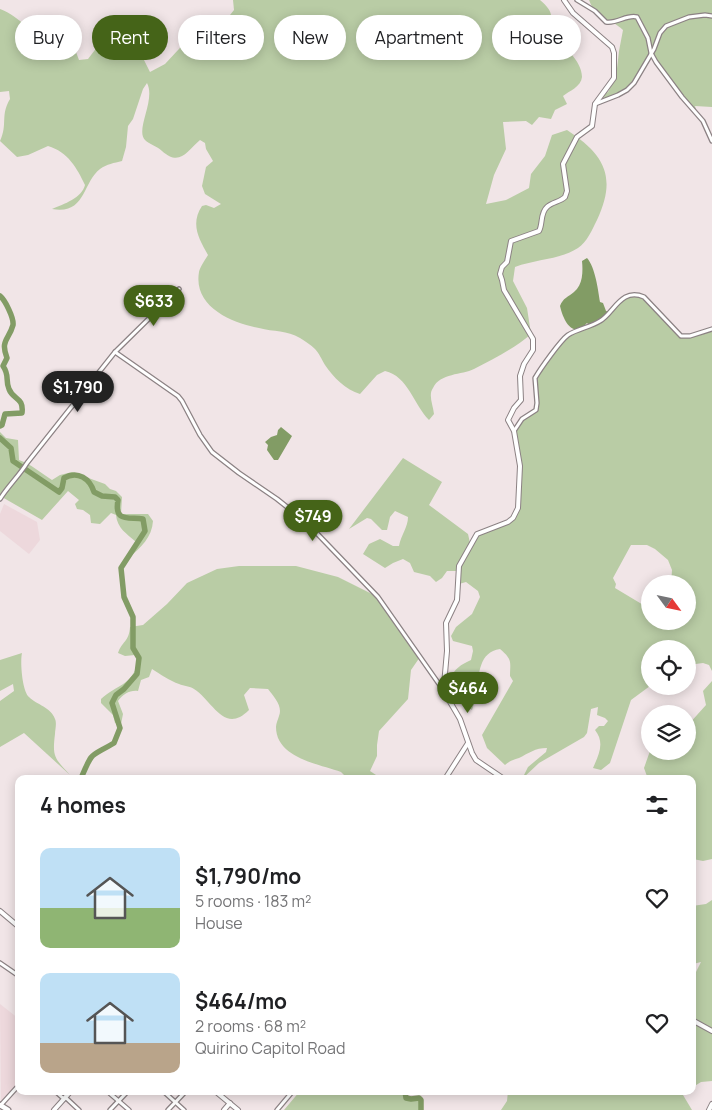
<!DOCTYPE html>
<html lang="en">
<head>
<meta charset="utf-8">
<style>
  :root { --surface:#fff; --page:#f2f2f2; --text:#202124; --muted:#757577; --accent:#456418 }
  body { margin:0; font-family:Manrope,sans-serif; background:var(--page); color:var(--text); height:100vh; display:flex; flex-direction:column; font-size:19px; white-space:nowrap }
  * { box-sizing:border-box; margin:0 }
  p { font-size:16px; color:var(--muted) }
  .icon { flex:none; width:28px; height:28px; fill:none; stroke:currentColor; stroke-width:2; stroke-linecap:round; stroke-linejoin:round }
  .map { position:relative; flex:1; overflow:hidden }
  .side { position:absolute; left:15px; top:775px; width:681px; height:320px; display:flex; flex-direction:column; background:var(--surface); border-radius:10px; box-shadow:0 2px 12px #0003 }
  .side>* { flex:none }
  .hud { position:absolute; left:15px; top:15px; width:682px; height:45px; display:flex; gap:10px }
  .needle { width:32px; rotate:123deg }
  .buttons { position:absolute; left:641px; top:575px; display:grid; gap:10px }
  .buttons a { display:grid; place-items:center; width:55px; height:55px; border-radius:50%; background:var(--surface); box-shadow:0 2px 12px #0003; font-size:25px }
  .price { position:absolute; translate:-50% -42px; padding:0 11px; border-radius:18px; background:var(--accent); color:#fff; font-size:16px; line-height:32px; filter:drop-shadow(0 1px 2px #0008) }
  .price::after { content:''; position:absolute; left:50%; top:30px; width:15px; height:11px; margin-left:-8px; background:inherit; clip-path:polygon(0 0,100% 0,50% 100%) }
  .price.active { background:#222; color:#fff }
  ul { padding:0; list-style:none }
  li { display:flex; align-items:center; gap:15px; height:125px; padding:0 25px }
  li span { display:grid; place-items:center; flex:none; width:140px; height:100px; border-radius:10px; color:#555 }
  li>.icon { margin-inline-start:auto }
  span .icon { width:60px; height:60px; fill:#fffc; stroke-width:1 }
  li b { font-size:21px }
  h2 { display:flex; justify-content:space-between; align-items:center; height:60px; padding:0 25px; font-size:21px }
  .tag { padding:0 18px; border-radius:22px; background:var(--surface); box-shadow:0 2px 12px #0003; font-size:18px; line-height:45px }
  .tag.active { background:var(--accent); color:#fff }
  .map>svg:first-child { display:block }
  .built { fill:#edd8dc }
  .green { fill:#b9cca5; fill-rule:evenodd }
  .water { fill:#829c65 }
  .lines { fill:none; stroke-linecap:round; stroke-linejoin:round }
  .river { stroke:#829c65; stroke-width:5.5 }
  .minor-casing { stroke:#8c8284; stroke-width:5.5 }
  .tertiary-casing { stroke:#8c8284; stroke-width:6 }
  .secondary-casing { stroke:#8c8284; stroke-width:7 }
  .minor { stroke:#fff; stroke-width:3 }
  .tertiary { stroke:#fff; stroke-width:4 }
  .secondary { stroke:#fff; stroke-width:4.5 }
</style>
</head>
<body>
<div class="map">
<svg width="712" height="1110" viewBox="0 0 712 1110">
  <rect width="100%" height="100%" fill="#f1e5e7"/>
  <!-- built -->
  <g class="built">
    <path d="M4,504l33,18 3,18 -11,14 -29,-23v-17z"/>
    <path d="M0,1004l19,15v63l-18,21z"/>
  </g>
  <!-- green -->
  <g class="green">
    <path d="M233,0h307c15,13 9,14 15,30 6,17 27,29 27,47 -1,10 -13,14 -19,19l4,8 -12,6 -4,9 -12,-2 -7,8 -6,-4 -23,1 3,27 -12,26 -8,29 20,-4 23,-12 2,-14 14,-18 7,-21 15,-5c38,25 50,47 30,90 -5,10 -10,22 -19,28 -19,12 -42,11 -63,19l-2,14 14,27 4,26c-16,14 -37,25 -57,35 -12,6 -34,4 -41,19 -5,7 0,17 1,26l-5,6c-15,-15 -21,-44 -44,-49l-8,4 -17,19c-14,-4 -27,-17 -35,-29 -3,-5 -6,-12 -10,-16 -4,-4 -10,-8 -15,-11 -13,-8 -26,-6 -41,-10 -27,-5 -66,-21 -60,-56 1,-5 6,-12 9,-17 -9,-16 -18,-31 -6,-49l4,-1 8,3 7,-4 -16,-10 -3,-8 4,-19 7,-6 -7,-12 -1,-6 -5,-3c-13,11 -20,27 -38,11 -5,-5 -13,-7 -17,-11 -10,-10 11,-40 2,-57l-4,6 -10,30 -5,7 -2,21 -4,14c-8,2 -15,3 -22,8 -18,14 -14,46 -48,40 12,-5 30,-11 33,-24 -8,-17 -17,-33 -37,-39l-20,9 -11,2 -17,-16c8,-17 0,-25 10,-42l-1,-8 -9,1v-83c13,4 35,23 40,35 2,3 3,8 3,12l18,-16 15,12 3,8 9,-1 19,-25 7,-1 30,27 6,12 15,-8 27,-29 38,-20 4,-5z"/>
    <path d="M589,0h123v107l-17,-1 2,7 -15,-16 -31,-44 -17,30 -7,7 -32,14 4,-7 9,-5 8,-15 3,-26 4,-21c-13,-13 -26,-8 -34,-30z"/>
    <path d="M632,295l12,2 37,39h10l21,-7v342l-3,-6 -6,-2 -15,2v-16h-38v37l-19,14 -21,63 -9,7 -8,-2c6,-14 12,-25 2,-38l4,-4h5l4,-5 -3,-3 -8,-3 1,-8 -7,2 -4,24 -3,4 -45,26 -17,16 6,-12 18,-15 1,-4c-12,0 -18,5 -28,10 -6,2 -8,2 -14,7l-18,-17 -5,-13 31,-54 -3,-5c0,-14 3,-16 -10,-27 -21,3 -21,25 -23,41 -1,7 -3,14 -5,20 -9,-5 -6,-16 -9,-25l-13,-5c4,-12 11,-15 21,-20l2,-9 -1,-5 -19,-5 -2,-5 5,-9 16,-13 8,-17 -2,-6 -12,-9 -7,2 -1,-13h-11l-5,7 -6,4 -6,-6 -16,-4 -4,-9 -7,-4 -10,4 -8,5 -22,-14 6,-10 11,-5 13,7h6c2,-11 9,-19 9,-29l-13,-6 -5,6 -3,13h-5l-11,-11 -4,-1 -18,11 54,-71 39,24 -13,23 39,29 2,9 7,-9 31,-12 8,-9 4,-37 -6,-45 4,-8 18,-13 -1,-32 33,-43 34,-14 13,-17zM631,545h16l8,4 13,11 4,10 -1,14h17v37h-38v-12l-35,-21 1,-4 -3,-6z"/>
    <path d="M0,432l6,6 12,2 1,20c12,4 22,13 33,20l8,-5 12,-3 33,12 5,5 6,2 6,6 -1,17h27l5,7c-1,16 -12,27 -25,37l8,-16c-9,-8 -19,-14 -20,-27l-5,-2 -11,11 -9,-1 -1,-8 -7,-5 -6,-1 -2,-5 4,-4 -11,-9 -26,29 -40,-23 -2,2z"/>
    <path d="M239,566h57l42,11 40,20 42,60 -9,13 -3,29 -29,32 -2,14v11l-7,15 12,8h-39l2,-3 -4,-4c-22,-8 -65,-14 -65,-45 0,-4 2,-7 3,-11 4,-10 -5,-19 -11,-27l-18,-1 -6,7 5,15c-25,25 -36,-9 -55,-21 -4,-3 -10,-3 -15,-5 -9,-3 -19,-10 -27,-15l-3,8 -8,3 -3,11c-8,-1 -15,3 -20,10l5,13 -2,10 -6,-1 -2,-8 -12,-12v-4c16,-15 30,-12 37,-37l-3,-7 -10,1 -7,-3c4,-12 11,-11 12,-26l13,-2 24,-21 20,-21 30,-14z"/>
    <path d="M22,653c-2,8 0,38 7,44 8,8 22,10 26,22 2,4 0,11 0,15 -3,24 0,24 15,41l-46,-42 -24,14v-46l14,-10 -1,-7 -13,7v-31z"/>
    <path d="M712,681v178l-9,2 -10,-2 -1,-80h-44l-4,-11 6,-17h38v-26l18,-20 -3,-14z"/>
    <path d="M712,900v181l-11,1 -8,5v-109l8,-16 -8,2 -1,-58 14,-2z"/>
    <path d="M300,1091h105l1,7 5,1 8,-1 2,2v10h-137z"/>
    <path d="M508,1091h36l3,3 3,-3h137l-4,4 9,15h-191l6,-9z"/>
  </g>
  <!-- water -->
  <g class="water">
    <path d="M587,258c8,9 11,31 13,44l3,1 3,8 4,1 -8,9 -12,5 -3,-3c-15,17 -24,-4 -27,-17 3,-8 8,-9 14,-14 9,-7 9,-21 8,-31z"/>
    <path d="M281,427l11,9 -14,24h-4l-7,-10 1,-5 -3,-3 6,-5 6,-2 1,-5z"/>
  </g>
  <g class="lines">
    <!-- river -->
    <g class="river">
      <path d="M0,296c5,4 14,22 13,29 -4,15 -13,15 -6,33l-4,8c7,10 2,14 6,23 4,11 15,8 13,24l-17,1 -3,11 -2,1"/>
      <path d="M0,438l11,10 2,13 46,31 3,-4 2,-10c14,-8 26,1 30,14l8,4 13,1 3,3c-4,22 9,17 25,19l2,12 -24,37 3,29 9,20v31l6,10 -2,16 -13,15 -8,6 -4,8 8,25 -6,15c-23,14 -21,7 -32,33l1,3"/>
      <path d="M405,1091l1,7 5,1 8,-1 2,2v10"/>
    </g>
    <defs>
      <g id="minor">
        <path d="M577,0l18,11 11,11c11,2 21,-8 31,-5l11,21 3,15 5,9 26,35 21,24 9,20"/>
        <path d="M595,104l23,-9 9,-5 7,-7 20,-34 6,-16 6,-7 23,-9 16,-2 7,1"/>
        <path d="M115,352l63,44 4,5 18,34 12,17 27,21 38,26 29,23 72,75 68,97"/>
        <path d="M514,431l8,-12 14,-9 1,-7 -2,-25c6,-10 25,-37 33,-43 9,-6 23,-8 32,-14 14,-8 21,-34 44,-24l37,39h9l22,-7"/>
        <path d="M0,499c8,-13 19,-23 27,-36l88,-111 64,-63"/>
        <path d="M0,963l19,13"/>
        <path d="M55,1091l9,8"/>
        <path d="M107,1091l22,19"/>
        <path d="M163,1091l21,19"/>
        <path d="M65,1097l14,13"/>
        <path d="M0,1106l19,-21"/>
        <path d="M110,1110l18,-19"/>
        <path d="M168,1110l18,-19"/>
        <path d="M277,1110l16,-19"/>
      </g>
      <g id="tertiary">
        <path d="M445,779l23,-36"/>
        <path d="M504,779l-28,-19 -4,-7 -12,-34 -14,-24 -2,-10 3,-34 -1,-28 11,-23 2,-34 18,-32 31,-12 5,-4 5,-10 2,-42 -6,-35 -6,-11 6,-12 7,-8 -1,-24 4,-12 9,-14v-11l-29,-49 -2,-10 -2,-6 2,-7 5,-5 4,-21 28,-10c4,-7 1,-18 8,-24 5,-5 13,-5 18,-10l2,-6 -4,-27 14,-27 15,-11 3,-22 19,-26v-25l-2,-6 -39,-34 -9,-13"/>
        <path d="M0,911l19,16"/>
        <path d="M692,1020l20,11"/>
        <path d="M215,1091l23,19"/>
        <path d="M54,1110l17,-19"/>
        <path d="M224,1110l6,-7"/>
        <path d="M709,1110l3,-6"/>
      </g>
      <path id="secondary" d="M0,1105l8,5"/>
    </defs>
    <!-- minor casing -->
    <use href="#minor" class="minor-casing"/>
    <!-- tertiary casing -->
    <use href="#tertiary" class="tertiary-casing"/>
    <!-- secondary casing -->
    <use href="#secondary" class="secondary-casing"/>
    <!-- minor -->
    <use href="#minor" class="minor"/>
    <!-- tertiary -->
    <use href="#tertiary" class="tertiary"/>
    <!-- secondary -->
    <use href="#secondary" class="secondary"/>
  </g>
</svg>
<div class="buttons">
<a><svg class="needle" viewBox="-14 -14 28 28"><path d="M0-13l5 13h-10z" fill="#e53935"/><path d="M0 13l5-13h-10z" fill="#757577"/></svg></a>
<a><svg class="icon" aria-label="locate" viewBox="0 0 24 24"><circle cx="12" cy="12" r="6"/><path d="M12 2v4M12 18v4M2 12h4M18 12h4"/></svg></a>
<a><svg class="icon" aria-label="layers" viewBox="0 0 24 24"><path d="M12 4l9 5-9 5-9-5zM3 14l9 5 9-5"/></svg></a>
</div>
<b class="price" style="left:154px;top:327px">$633</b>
<b class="price active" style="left:78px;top:413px">$1,790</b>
<b class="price" style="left:313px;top:542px">$749</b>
<b class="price" style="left:468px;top:714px">$464</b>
<div class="hud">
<a class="tag">Buy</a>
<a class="tag active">Rent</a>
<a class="tag">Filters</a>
<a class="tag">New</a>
<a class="tag">Apartment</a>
<a class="tag">House</a>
</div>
<section class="side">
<h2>4 homes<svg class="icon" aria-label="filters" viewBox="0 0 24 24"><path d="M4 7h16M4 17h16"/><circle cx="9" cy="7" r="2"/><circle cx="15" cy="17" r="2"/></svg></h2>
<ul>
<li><span style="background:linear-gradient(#bfe0f5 60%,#8fb573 0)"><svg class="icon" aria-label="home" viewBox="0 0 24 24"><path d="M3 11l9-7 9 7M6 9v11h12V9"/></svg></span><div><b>$1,790/mo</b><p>5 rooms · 183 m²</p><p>House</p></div><svg class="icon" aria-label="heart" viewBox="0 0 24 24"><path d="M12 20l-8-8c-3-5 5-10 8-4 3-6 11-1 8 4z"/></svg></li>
<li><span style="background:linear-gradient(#bfe0f5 70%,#b9a48a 0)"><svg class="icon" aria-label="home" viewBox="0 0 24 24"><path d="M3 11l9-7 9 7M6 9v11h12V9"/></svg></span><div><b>$464/mo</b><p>2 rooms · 68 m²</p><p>Quirino Capitol Road</p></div><svg class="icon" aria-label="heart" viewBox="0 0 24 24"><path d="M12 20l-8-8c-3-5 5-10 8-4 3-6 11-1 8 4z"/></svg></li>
</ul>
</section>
</div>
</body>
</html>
